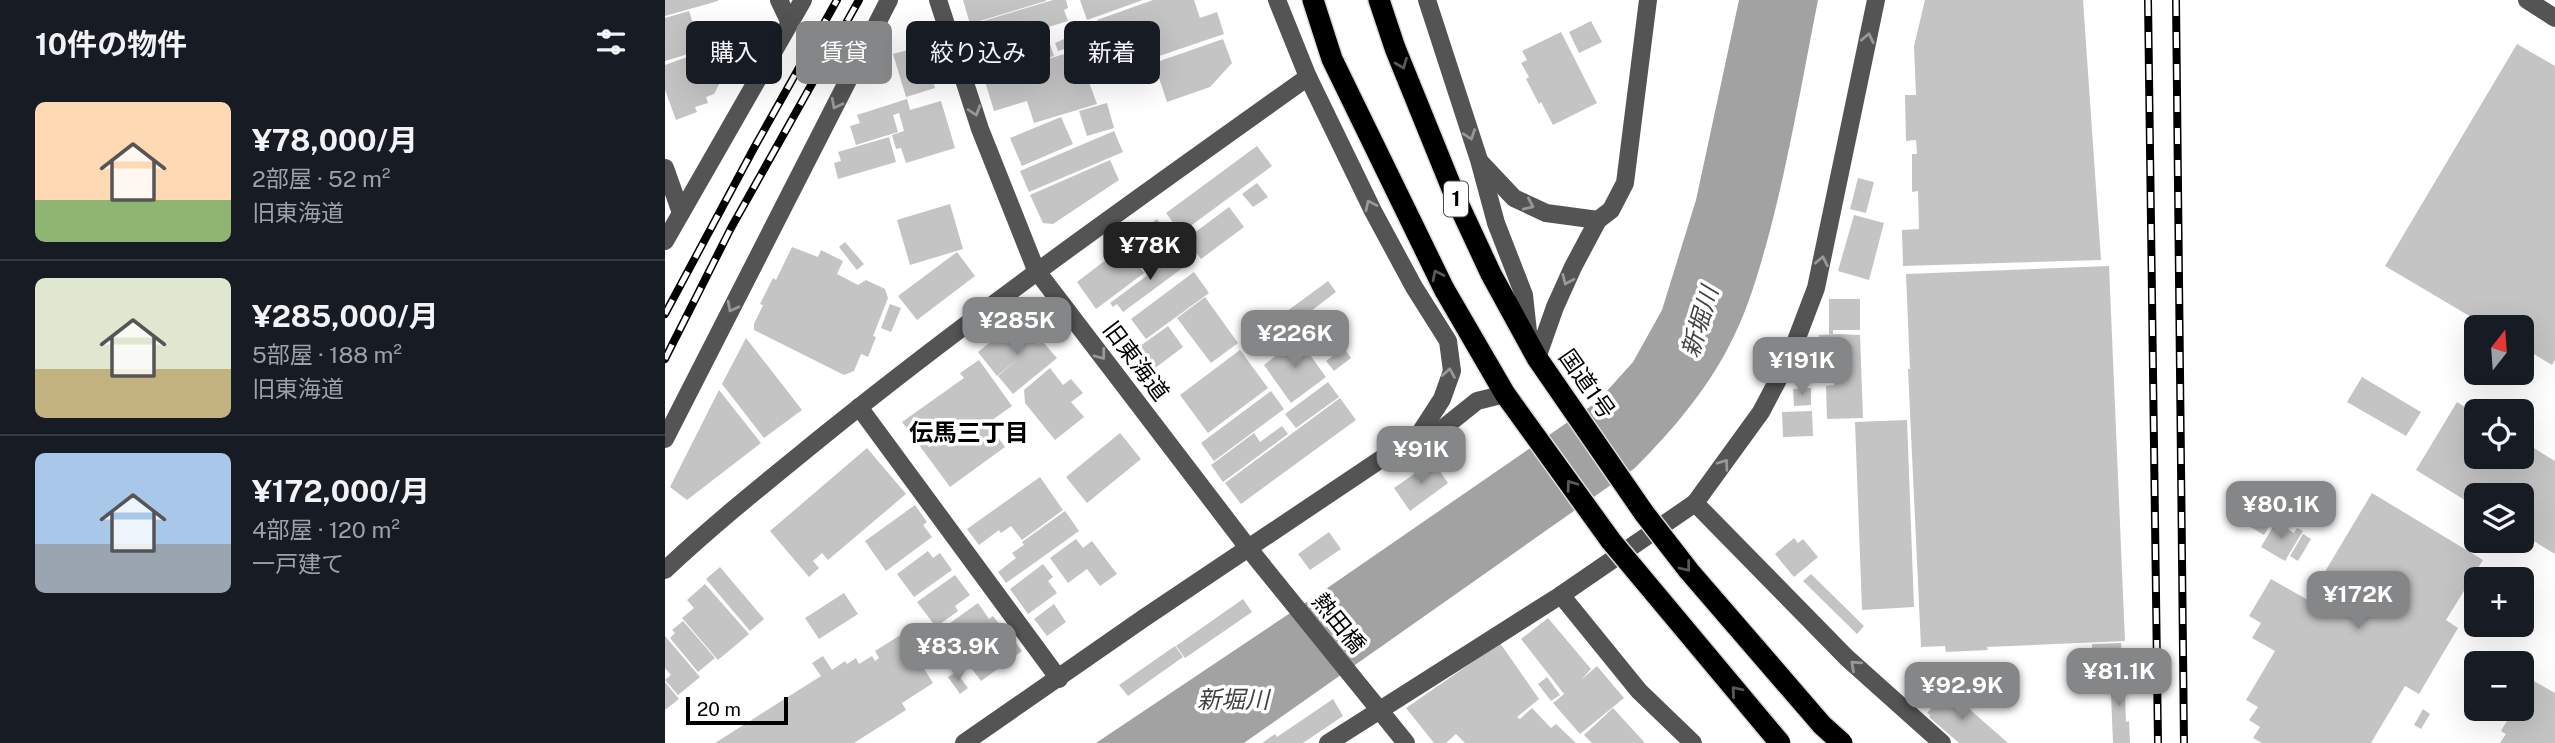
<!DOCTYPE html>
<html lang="ja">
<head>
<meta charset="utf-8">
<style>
  :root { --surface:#171b24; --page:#242831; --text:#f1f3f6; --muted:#9ea1a6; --line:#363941; --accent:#858687 }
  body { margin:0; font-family:"Public Sans","Noto Sans JP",sans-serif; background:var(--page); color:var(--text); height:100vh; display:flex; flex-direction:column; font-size:26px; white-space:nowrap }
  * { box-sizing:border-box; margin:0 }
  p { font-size:23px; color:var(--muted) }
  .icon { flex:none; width:38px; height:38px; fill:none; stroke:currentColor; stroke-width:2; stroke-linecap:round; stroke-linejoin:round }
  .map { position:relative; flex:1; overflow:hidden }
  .panel { display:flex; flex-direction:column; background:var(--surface); width:665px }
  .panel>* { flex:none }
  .banner { position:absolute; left:21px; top:21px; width:665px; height:63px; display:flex; gap:14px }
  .needle { width:46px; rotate:17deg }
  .controls { position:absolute; left:1799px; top:315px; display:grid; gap:14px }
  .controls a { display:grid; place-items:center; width:70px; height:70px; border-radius:10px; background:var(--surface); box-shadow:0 7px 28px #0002; font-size:35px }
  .scale { position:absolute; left:21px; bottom:18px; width:102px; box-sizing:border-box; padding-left:7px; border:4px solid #000; border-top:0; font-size:19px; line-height:24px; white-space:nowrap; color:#000; -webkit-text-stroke:5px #fff; paint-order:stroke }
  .price { position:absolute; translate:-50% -60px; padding:0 16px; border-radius:14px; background:var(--accent); color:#fff; font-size:23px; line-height:46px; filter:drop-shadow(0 2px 4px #0008) }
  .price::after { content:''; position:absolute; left:50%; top:42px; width:21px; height:16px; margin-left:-10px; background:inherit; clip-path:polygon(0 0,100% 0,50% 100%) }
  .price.active { background:#222; color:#fff }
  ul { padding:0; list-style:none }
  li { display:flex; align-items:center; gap:21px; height:175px; padding:0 35px }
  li+li { border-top:2px solid var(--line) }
  li span { display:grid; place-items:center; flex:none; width:196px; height:140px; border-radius:10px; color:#555 }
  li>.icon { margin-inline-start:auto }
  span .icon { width:84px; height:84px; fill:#fffc; stroke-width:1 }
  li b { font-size:30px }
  h2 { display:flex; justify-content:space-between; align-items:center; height:84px; padding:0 35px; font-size:30px }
  .pill { padding:0 24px; border-radius:10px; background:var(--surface); box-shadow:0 7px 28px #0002; font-size:24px; line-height:63px }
  .pill.active { background:var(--accent); color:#fff }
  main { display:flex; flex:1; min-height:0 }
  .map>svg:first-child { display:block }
  .water { fill:#a2a2a2 }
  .building { fill:#c4c4c4 }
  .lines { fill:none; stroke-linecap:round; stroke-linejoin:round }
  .highway-casing { stroke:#dbdbdb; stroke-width:24 }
  .minor { stroke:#545454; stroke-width:18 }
  .highway { stroke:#000; stroke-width:21 }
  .rail-casing { stroke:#000; stroke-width:8 }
  .rail { stroke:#fff; stroke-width:5; stroke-dasharray:16; stroke-linecap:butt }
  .highway-bridge-casing { stroke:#dbdbdb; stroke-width:24; stroke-linecap:butt }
  .highway-bridge { stroke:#000; stroke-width:21 }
  .oneway { stroke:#989898 }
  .oneway2 { stroke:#595959 }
  .labels { text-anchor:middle; stroke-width:7; stroke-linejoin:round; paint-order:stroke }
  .shield { fill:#fff; stroke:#4c4c4c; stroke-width:2 }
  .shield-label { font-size:21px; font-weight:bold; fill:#000 }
  .street-label { font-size:23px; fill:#000; stroke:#fff }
  .water-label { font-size:24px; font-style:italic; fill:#434343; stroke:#fff }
  .neighbourhood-label { font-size:24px; font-weight:bold; fill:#000; stroke:#fff }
</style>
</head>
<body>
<main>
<section class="panel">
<h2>10件の物件<svg class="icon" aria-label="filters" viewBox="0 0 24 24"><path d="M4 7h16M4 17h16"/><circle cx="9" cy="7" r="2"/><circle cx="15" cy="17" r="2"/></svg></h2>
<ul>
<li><span style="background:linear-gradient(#ffd9b3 70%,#8fb573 0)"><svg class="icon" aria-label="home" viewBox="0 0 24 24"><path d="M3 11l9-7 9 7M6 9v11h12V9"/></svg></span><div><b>¥78,000/月</b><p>2部屋 · 52 m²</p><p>旧東海道</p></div></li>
<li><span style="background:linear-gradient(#dfe7d0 65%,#c2b280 0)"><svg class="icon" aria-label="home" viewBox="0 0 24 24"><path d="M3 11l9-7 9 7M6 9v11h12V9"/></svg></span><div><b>¥285,000/月</b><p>5部屋 · 188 m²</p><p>旧東海道</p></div></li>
<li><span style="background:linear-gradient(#a9c7e8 65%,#9aa5b1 0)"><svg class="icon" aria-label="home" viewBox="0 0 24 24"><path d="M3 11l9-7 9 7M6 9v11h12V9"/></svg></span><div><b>¥172,000/月</b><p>4部屋 · 120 m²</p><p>一戸建て</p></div></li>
</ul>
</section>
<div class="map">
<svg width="1890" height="743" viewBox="0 0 1890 743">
  <rect width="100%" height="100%" fill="#fff"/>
  <!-- water -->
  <path class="water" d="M1074,0h79c-17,86 -31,172 -55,256 -9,31 -19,62 -34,90 -23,45 -59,87 -94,122l-391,275h-148l227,-152 274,-189 36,-40 29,-52 34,-110z"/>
  <!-- building -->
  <g class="building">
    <path d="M0,0h53v1l-53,15z"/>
    <path d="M298,0h83v1l-76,23z"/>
    <path d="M388,0h13l2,8 -4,2 4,11 -78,24 -7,-24z"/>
    <path d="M415,0h63l-56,20z"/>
    <path d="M488,0h41l6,18 17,-6 7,22 -103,35 -8,-22 -5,2 -11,-29z"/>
    <path d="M1260,0h158l18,260 -198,6 -1,-36 17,-1 -1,-38 -6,1v-38h5l-1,-14 -10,1 -1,-46h11l-2,-49z"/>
    <path d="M24,11l12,39 -36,11v-43z"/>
    <path d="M926,21l11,21 -23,11 -10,-21z"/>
    <path d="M381,32l8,24 -72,21 -7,-24z"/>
    <path d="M415,32l3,11 -25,8 -3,-8z"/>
    <path d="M896,32l36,71 -44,22 -12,-23 -2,2 -13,-25 3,-2 -8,-14 6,-3 -5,-9z"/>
    <path d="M558,39l9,24 -22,24 -43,15 -13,-39z"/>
    <path d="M1852,44l38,22v294l-3,5 -30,-18v-20h-34l-103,-61z"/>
    <path d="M258,46l12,42 -29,9 -13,-43z"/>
    <path d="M50,47l9,28 -10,19 -8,3 2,6 -13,4 2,5 -21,8 -11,-30v-25z"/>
    <path d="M423,47l3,8 10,-2 8,23 -20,6 8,22 -63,19 -7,-22 -33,10 -10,-33z"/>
    <path d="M242,99l3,11 31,-9 14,47 -49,15 -5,-15 -5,1 -4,-14 12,-4 -5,-18 -6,2 5,17 -42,13 -6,-19 10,-3 -3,-8z"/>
    <path d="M442,103l7,25 -27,8 -8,-25z"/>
    <path d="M396,117l12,27 -51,22 -12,-28z"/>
    <path d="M449,131l9,21 -94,40 -9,-21z"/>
    <path d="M224,137l7,25 -58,17 -4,-16 7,-2 -3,-9z"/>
    <path d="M592,146l15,20 -91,67 -15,-20z"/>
    <path d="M445,160l9,20 -66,44 -10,-1 -13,-28z"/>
    <path d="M1193,178l16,4 -8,31 -16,-4z"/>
    <path d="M592,183l11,14 -15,10 -11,-13z"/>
    <path d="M285,204l13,45 -53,16 -13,-45z"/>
    <path d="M564,207l15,20 -43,32 -15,-20z"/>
    <path d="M1189,215l30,8 -15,57 -31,-9z"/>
    <path d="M492,219l22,31 -30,23 -23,-31z"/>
    <path d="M180,242l19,22 -7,6 -18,-23z"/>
    <path d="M459,246l20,27 -48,36 -19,-27z"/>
    <path d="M127,247l26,10 3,-7 22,11 -6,13 21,11 8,-5 19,9 3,9 -15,38 3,1 -8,20 -7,-3 -7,17 -10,4 -90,-45v-6l9,-19 -3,-1 13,-26 3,2z"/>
    <path d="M292,252l18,24 -58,44 -19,-24z"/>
    <path d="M514,252l9,12 -65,48 -6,-8 -4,3 -3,-4z"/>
    <path d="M1444,266l16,375 -138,6 1,3 -42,2 -1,-6 -24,1 -13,-278h2l-4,-95z"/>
    <path d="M529,272l15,21 -63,46 -15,-20z"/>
    <path d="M663,281l8,11 -42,32 -8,-12z"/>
    <path d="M540,297l33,46 -27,20 -34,-45z"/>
    <path d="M1164,299h31v31h-27v4h-4z"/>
    <path d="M225,304l11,4 -10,24 -10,-4z"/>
    <path d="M353,320l20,24 4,-3 15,17 -44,36 -15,-18 22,-19 -23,19 -19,-24z"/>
    <path d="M671,321l5,6 -9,6 -5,-6z"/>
    <path d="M503,326l15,21 -45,34 -16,-22z"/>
    <path d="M650,333l6,8 -10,8 -6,-8z"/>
    <path d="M1174,334l21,1 3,83 -36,1 -1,-33 8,-1 -1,-32 -14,1v-19z"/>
    <path d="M631,336l30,41 -35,26 -27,-38 22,-17 -3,-3z"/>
    <path d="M81,338l56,72 -38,28 -42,-54z"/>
    <path d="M679,348l7,10 -17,13 -8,-10z"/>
    <path d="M575,350l28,38 -60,45 -28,-38z"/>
    <path d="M314,360l33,46 -24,17 17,24 -55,40 -48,-65 62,-44 -4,-5z"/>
    <path d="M385,368l13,17 8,-6 12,14 -12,9 13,15 -29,23 -30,-37 -1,-13z"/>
    <path d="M1697,377l59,35 -15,24 -59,-34z"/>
    <path d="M663,382l11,15 -43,31 -11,-14z"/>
    <path d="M1146,388v17l-17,1 -1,-17z"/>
    <path d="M54,390l42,53 -74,57 -17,-13z"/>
    <path d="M606,391l13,18 -70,52 -13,-18z"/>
    <path d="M675,398l16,22 -115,84 -16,-21z"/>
    <path d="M1792,402l19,12v43h46v-16l33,20v93l-33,-20v-39h-46v12l-60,-37z"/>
    <path d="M1147,411l1,25 -30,1 -1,-25z"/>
    <path d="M1242,420l7,187 -52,3 -7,-188z"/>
    <path d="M617,426l6,8 -65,48 -12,-17 43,-32 6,9z"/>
    <path d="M455,433l21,26 -54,44 -21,-26z"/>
    <path d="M202,448l39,46 -78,66 -6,-7 -9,8 6,7 -10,9 -39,-46z"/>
    <path d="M768,461l15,22 -38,28 -16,-23z"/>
    <path d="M375,477l23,33 -41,30 -11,-14 -10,7 -2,-3 -20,15 -12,-16z"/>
    <path d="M1707,493l111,67 -37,60 12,8 -39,66 -14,-8 -34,57h-109l-9,-5 7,-11 -11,-7 9,-13 -12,-7 29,-49 -23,-13 9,-15 -12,-7 22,-37 37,21z"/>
    <path d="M250,505l12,17 -4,3 9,12 -46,34 -21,-30z"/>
    <path d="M1592,507l17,11 -10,17 -17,-10z"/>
    <path d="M400,511l14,20 -73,52 -8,-11 18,-14 -4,-5 12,-8 -2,-3z"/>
    <path d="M1611,522l18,11 3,-5 6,3 -18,30 -24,-14z"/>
    <path d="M664,532l12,17 -31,21 -12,-16z"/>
    <path d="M1638,534l8,5 -13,22 -8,-5z"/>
    <path d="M1129,538l4,5 5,-4 15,18 -24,20 -19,-23z"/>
    <path d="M411,539l7,9 9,-7 25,33 -17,12 -13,-17 -19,14 -18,-25z"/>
    <path d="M263,551l5,7 7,-5 12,17 -38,27 -17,-23z"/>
    <path d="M378,564l10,13 -5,4 9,12 -29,21 -18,-25z"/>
    <path d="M55,567l44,52 -14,12 -44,-52z"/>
    <path d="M1146,574l53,52 -7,8 -54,-53z"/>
    <path d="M290,575l15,20 -15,11 3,5 -22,16 -19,-25z"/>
    <path d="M40,584l44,50 -31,26 -36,-42 12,-10 -7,-8z"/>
    <path d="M179,593l14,21 -39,25 -14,-21z"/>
    <path d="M578,599l9,13 -67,46 -9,-12z"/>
    <path d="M313,603l11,16 4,-3 7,9 -42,31 -19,-25z"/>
    <path d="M389,604l12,18 -19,14 -13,-17z"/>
    <path d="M883,618l43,51 -10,11 16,-14 27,32 -44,36 -27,-31 11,-9 -43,-55z"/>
    <path d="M18,621l32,37 -17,14 -28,-34 5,-5 -3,-3z"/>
    <path d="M342,631l15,20 -41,30 -18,-24 27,-19 3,4z"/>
    <path d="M237,634l31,49 -31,20 4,7 -52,33h-139l106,-67 -9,-13 11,-7 9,14 13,-9 2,3 9,-6 3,6 13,-8 3,5 4,-3 -4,-7z"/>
    <path d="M0,636l35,41 -22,18 -13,-15 6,-5 -6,-7z"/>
    <path d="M835,643l39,56 -22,18 3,2 12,-11 19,20 5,-4 20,19h-111l-9,-9 -10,9h-12l-28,-35z"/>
    <path d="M1456,643l1,16 -30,1v-16z"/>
    <path d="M510,646l8,11 -55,39 -9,-11z"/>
    <path d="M1445,669h14l2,53 3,-1 1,22h-17z"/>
    <path d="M291,672l12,16 -8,6 -12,-17z"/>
    <path d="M882,677l13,18 -9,6 -13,-17z"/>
    <path d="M1867,680l23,13v50h-55l6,-9 -5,-3 13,-22h8v-13z"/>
    <path d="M0,682l14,17 -14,11z"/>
    <path d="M1280,693l3,3 3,-3 57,50h-49l-30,-26 1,-2 -3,-2z"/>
    <path d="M668,699l10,17 -40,27h-41l13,-9 2,3z"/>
    <path d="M948,708l32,35h-53l-8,-8z"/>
    <path d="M1758,709l7,5 -9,15 -7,-4z"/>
  </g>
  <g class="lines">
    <defs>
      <g id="highway">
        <path d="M648,0l19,59 112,230 61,105 106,147"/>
        <path d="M714,0l16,48 62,153 34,73 46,84 107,155"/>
      </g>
    </defs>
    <!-- highway casing -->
    <use href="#highway" class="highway-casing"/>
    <!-- minor -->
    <g class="minor">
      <path d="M114,0l11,23"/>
      <path d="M273,0l42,129 56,141 213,279 157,194"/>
      <path d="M612,0l31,77 65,134 41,76 34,54 4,30 -10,28 -22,34"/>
      <path d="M762,0l52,160 17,63 28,72 5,46"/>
      <path d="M1211,0l-60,288 -27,71 -28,53 -66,91 152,155 95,85"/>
      <path d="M1862,0l28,18"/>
      <path d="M816,163l33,35 32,15 52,7"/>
      <path d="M0,168l16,45"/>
      <path d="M0,241l138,-241"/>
      <path d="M872,358l18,-51 18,-40 25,-47 13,-10 14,-27 23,-183"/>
      <path d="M194,407l200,272"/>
      <path d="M0,439l224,-439"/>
      <path d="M0,570c50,-47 104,-90 158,-134 156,-126 321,-242 485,-359"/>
      <path d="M896,595l78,96 54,52"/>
      <path d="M299,743l180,-125 276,-185 22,-4 35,-28 28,-7"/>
      <path d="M663,743l233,-148 134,-92"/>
    </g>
    <!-- highway -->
    <use href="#highway" class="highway"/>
    <defs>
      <g id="rail">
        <path d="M1483,0l10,743"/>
        <path d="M1511,0l8,743"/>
        <path d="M0,314l89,-166 83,-148"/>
        <path d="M0,359l66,-131 128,-228"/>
      </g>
    </defs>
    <!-- rail casing -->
    <use href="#rail" class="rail-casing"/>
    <!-- rail -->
    <use href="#rail" class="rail"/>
    <defs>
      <g id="highway-bridge">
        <path d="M979,513l45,58 133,154 20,18"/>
        <path d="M946,541l169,202"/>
      </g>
    </defs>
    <!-- highway-bridge casing -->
    <use href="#highway-bridge" class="highway-bridge-casing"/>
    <!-- highway-bridge -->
    <use href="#highway-bridge" class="highway-bridge"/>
  </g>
  <!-- one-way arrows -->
  <defs><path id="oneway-chevron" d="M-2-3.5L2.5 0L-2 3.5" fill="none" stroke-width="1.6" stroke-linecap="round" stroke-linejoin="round" transform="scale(1.75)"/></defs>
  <g class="oneway">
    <use href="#oneway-chevron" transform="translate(1203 38) rotate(-78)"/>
    <use href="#oneway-chevron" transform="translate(171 104) rotate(117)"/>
    <use href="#oneway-chevron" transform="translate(310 111) rotate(72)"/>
    <use href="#oneway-chevron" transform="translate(805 135) rotate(71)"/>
    <use href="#oneway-chevron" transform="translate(705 205) rotate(-116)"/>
    <use href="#oneway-chevron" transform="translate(864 205) rotate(25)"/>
    <use href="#oneway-chevron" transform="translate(1157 261) rotate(-78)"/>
    <use href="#oneway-chevron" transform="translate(902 280) rotate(114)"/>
    <use href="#oneway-chevron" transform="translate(67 307) rotate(117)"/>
    <use href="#oneway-chevron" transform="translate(436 355) rotate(53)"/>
    <use href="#oneway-chevron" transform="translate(784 373) rotate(-81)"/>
    <use href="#oneway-chevron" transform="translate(1059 464) rotate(-54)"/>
    <use href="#oneway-chevron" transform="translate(1190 665) rotate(-138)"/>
  </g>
  <g class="oneway2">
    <use href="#oneway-chevron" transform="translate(737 64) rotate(68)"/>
    <use href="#oneway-chevron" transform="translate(772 275) rotate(-116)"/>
    <use href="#oneway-chevron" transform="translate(906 485) rotate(-126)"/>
    <use href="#oneway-chevron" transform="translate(1021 567) rotate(52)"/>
    <use href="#oneway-chevron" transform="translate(1071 691) rotate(-130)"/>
  </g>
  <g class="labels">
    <!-- shield labels -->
    <rect class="shield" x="779" y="181.5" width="24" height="35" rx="5"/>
    <g class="shield-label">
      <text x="791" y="206">1</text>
    </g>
    <!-- street labels -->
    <g class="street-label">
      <text transform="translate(471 361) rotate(53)" y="8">旧東海道</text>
      <text transform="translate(922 384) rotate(55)" y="8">国道1号</text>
      <text transform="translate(674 623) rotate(51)" y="8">熱田橋</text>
    </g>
    <!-- water labels -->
    <g class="water-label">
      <text transform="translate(1035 322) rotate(-73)" y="8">新堀川</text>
      <text x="568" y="708">新堀川</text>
    </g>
    <!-- neighbourhood labels -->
    <g class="neighbourhood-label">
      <text x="304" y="441">伝馬三丁目</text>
    </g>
  </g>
</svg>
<div class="controls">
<a><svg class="needle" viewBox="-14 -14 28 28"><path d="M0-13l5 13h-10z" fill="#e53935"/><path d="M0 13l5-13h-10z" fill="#9ea1a6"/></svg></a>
<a><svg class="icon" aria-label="locate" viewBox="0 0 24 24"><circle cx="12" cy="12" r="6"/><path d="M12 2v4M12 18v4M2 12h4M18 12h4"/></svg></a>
<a><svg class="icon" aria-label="layers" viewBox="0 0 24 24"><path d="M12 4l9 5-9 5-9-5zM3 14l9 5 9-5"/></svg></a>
<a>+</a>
<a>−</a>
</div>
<div class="scale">20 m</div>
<b class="price active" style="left:485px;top:282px">¥78K</b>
<b class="price" style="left:352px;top:357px">¥285K</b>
<b class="price" style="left:630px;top:370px">¥226K</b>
<b class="price" style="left:1137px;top:397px">¥191K</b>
<b class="price" style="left:756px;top:486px">¥91K</b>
<b class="price" style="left:1616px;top:541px">¥80.1K</b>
<b class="price" style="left:1693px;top:631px">¥172K</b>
<b class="price" style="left:293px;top:683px">¥83.9K</b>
<b class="price" style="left:1454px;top:708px">¥81.1K</b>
<b class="price" style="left:1297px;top:722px">¥92.9K</b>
<div class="banner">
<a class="pill">購入</a>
<a class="pill active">賃貸</a>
<a class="pill">絞り込み</a>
<a class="pill">新着</a>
</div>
</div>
</main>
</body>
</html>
